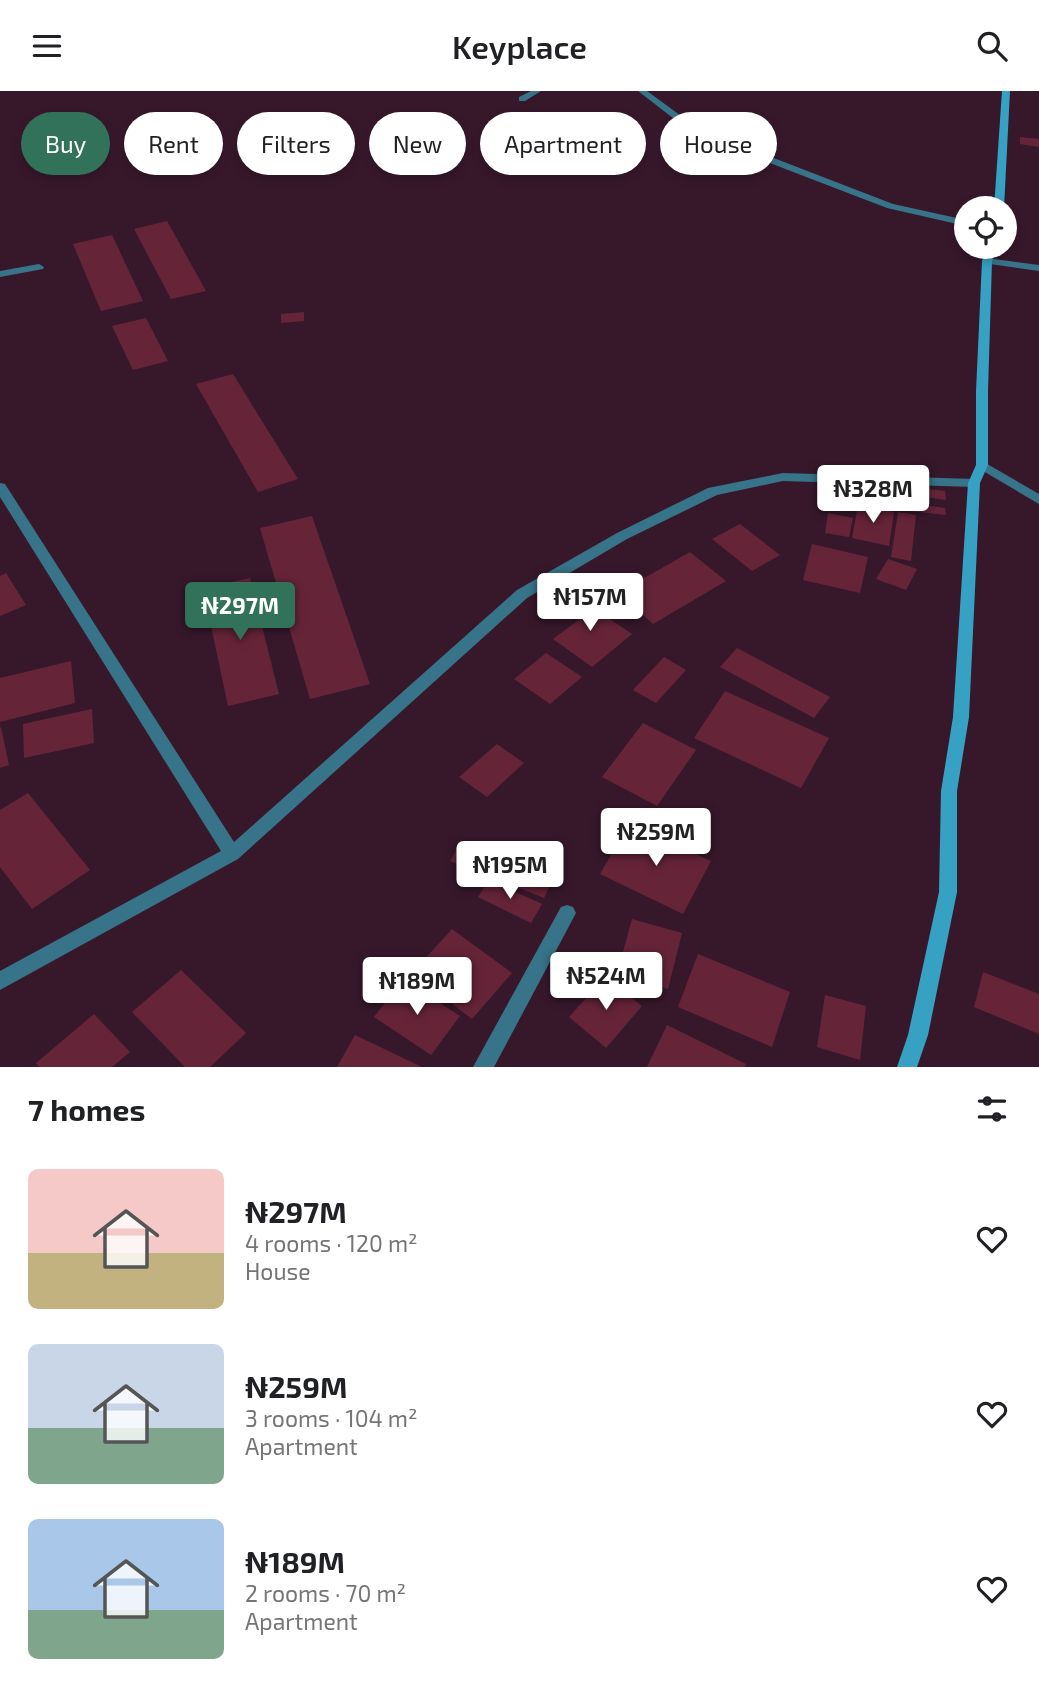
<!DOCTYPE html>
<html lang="en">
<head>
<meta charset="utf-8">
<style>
  :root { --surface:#fff; --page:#f6f6f6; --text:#202124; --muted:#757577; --accent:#32725a }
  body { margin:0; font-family:"Exo 2",sans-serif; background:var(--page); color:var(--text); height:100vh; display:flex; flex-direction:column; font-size:26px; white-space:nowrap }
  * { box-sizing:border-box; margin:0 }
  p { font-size:23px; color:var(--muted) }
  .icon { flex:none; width:38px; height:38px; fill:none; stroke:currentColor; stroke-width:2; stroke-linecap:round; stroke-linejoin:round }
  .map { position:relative; height:976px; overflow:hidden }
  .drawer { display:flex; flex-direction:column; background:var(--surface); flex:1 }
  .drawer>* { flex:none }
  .guide { position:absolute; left:21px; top:21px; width:998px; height:63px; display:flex; gap:14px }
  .tools { position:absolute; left:954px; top:105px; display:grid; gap:14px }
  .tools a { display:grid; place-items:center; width:63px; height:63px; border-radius:50%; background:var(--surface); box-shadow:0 4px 10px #0003; font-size:35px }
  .price { position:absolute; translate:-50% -60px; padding:0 16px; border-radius:7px; background:#fff; color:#222; font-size:23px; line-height:46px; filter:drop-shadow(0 2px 4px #0008) }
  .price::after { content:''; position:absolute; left:50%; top:42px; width:21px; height:16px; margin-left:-10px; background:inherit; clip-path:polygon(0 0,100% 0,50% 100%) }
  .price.active { background:var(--accent); color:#fff }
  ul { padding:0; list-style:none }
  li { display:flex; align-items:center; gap:21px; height:175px; padding:0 28px }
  li span { display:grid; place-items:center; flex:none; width:196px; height:140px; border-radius:10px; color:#555 }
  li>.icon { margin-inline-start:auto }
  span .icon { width:84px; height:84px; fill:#fffc; stroke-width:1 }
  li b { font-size:30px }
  h2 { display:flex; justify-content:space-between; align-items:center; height:84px; padding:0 28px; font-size:30px }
  .tag { padding:0 24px; border-radius:32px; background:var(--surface); box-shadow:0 4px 10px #0003; font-size:24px; line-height:63px }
  .tag.active { background:var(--accent); color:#fff }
  header { display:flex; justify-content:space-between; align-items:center; height:91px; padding:0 28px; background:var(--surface); font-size:32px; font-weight:600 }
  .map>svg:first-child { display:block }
  .building { fill:#662439 }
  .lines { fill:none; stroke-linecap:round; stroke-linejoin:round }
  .street { fill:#377489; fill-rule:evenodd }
  .secondary { fill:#36a1c3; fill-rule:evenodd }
</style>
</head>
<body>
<header><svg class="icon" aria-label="menu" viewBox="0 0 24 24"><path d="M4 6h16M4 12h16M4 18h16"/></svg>Keyplace<svg class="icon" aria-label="search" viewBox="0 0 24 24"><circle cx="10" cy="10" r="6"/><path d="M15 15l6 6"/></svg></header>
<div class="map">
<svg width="1039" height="976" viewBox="0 0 1039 976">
  <rect width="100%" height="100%" fill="#37182b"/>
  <!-- building -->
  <g class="building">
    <path d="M1020,46l19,2v8l-19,-3z"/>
    <path d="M167,130l39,70 -35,8 -37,-70z"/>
    <path d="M112,144l31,66 -42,10 -28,-67z"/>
    <path d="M304,221v9l-23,2v-9z"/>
    <path d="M146,227l22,43 -35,9 -21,-44z"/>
    <path d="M233,283l65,105 -40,13 -62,-108z"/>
    <path d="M911,396l34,4 1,9 -35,-5z"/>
    <path d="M908,412l37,5 1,7 -37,-4z"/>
    <path d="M858,414l36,7 -5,34 -37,-8z"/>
    <path d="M898,421l18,3 -5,46 -20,-4z"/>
    <path d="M828,422l25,5 -4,19 -24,-4z"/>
    <path d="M312,425l58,168 -60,15 -50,-171z"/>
    <path d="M740,433l40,31 -28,16 -40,-32z"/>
    <path d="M812,453l56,13 -8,36 -57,-13z"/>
    <path d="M690,461l36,29 -73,43 -35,-31z"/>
    <path d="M888,468l29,10 -11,21 -30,-11z"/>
    <path d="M6,482l20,32 -26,11v-40z"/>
    <path d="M250,487l29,116 -51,12 -25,-118z"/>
    <path d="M573,503l59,40 -40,33 -39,-28 27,-20 -21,-14z"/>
    <path d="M737,557l93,49 -16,21 -94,-51z"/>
    <path d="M546,562l36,24 -32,27 -36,-25z"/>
    <path d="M664,566l22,13 -30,33 -23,-13z"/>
    <path d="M71,570l4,42 -75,19v-44z"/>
    <path d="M725,600l104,47 -28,50 -107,-50z"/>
    <path d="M92,618l2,34 -70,15 -1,-34z"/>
    <path d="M643,632l53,27 -39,56 -55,-29z"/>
    <path d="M1,636l8,38 -9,3v-40z"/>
    <path d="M497,653l27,19 -37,34 -28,-20z"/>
    <path d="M28,702l62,77 -58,39 -32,-42v-57z"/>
    <path d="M629,733l82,37 -28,53 -83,-40z"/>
    <path d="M461,751l93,35 -10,21 -94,-37z"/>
    <path d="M489,789l53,24 -11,19 -53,-26z"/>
    <path d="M632,828l50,14 -14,56 -51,-15z"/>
    <path d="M452,838l60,44 -40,46 -60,-46z"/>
    <path d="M698,863l92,38 -18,55 -94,-40z"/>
    <path d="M181,879l65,63 -36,34h-25l-53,-55z"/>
    <path d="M983,881l56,22v40l-65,-27z"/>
    <path d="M605,886l37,29 -36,42 -37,-31z"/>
    <path d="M403,888l57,37 -29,39 -57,-38z"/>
    <path d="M825,904l41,11 -6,54 -43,-13z"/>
    <path d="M94,923l36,38 -18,15h-73l-3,-4z"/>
    <path d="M667,934l79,39 -1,3h-98z"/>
    <path d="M355,944l67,32h-85z"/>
  </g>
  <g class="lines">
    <!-- street -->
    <g class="street">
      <path d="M531,0h10l-16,10h-6v-4z"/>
      <path d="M638,0h9l41,30 36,18 169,65 73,16v6l-79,-18 -169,-65 -36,-18z"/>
      <path d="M987,167l52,7v6l-56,-8 -1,-2z"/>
      <path d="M39,173l5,3 -1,2 -43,8v-6z"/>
      <path d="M982,370l57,33v10l-61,-36 -2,-3 2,-3z"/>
      <path d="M783,382l191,6 6,4 -6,4 -191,-6 -66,14 -90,44 -100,59 -289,261 -238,131v-19l221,-120 -221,-354v-14l5,1 229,358 283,-252 100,-57 91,-45z"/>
      <path d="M567,814l6,2 3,6 -82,154h-21l88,-160z"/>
    </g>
    <!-- secondary -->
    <g class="secondary">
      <path d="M1002,0h8l-6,117h-10z"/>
      <path d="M987,156h10l-5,14 -4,130v74l-8,18 -11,234 -12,74v101l-29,143 -11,32h-20l11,-32 31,-143 2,-101 12,-74 15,-234 8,-18v-74l6,-130z"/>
    </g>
  </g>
</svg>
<div class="tools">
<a><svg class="icon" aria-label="locate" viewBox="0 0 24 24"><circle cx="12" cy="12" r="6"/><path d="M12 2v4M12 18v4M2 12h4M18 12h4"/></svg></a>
</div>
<b class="price" style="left:873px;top:434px">₦328M</b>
<b class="price" style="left:590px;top:542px">₦157M</b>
<b class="price active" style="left:240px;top:551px">₦297M</b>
<b class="price" style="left:656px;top:777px">₦259M</b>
<b class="price" style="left:510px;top:810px">₦195M</b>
<b class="price" style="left:606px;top:921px">₦524M</b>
<b class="price" style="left:417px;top:926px">₦189M</b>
<div class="guide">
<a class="tag active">Buy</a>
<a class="tag">Rent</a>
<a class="tag">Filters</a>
<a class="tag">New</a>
<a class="tag">Apartment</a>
<a class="tag">House</a>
</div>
</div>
<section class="drawer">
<h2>7 homes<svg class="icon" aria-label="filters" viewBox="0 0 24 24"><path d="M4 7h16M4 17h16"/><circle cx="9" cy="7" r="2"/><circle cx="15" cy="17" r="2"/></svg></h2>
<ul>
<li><span style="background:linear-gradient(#f6c9c9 60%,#c2b280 0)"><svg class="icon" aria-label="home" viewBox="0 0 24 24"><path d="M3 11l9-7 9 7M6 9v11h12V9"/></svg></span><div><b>₦297M</b><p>4 rooms · 120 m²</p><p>House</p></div><svg class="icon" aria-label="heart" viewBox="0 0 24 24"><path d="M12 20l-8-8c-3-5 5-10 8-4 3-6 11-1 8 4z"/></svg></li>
<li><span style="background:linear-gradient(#c9d6e8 60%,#7fa58c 0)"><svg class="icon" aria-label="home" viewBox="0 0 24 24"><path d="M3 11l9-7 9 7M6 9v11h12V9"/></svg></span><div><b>₦259M</b><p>3 rooms · 104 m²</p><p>Apartment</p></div><svg class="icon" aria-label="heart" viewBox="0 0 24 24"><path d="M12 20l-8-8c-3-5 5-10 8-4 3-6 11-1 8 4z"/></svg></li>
<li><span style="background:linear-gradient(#a9c7e8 65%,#7fa58c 0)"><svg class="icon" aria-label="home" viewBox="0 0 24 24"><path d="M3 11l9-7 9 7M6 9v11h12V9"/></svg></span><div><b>₦189M</b><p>2 rooms · 70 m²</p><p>Apartment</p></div><svg class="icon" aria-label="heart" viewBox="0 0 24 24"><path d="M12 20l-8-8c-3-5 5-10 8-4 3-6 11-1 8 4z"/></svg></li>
</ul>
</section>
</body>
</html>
